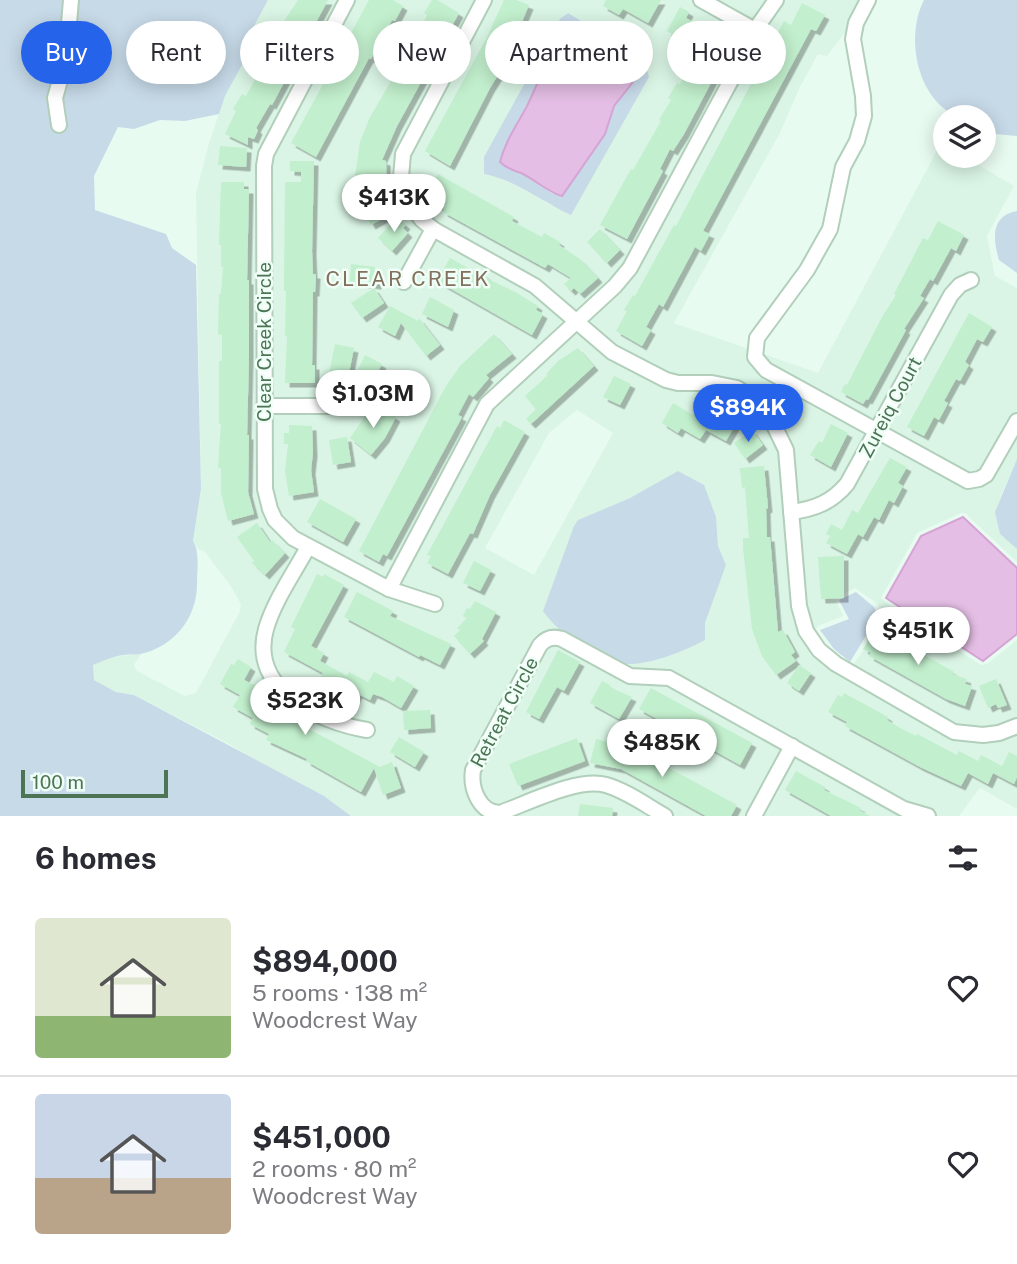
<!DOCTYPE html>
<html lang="en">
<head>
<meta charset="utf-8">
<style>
  :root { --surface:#fff; --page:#f2f2f3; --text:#2b2b33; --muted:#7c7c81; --line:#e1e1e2; --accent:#2563eb }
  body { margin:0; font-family:"Public Sans",sans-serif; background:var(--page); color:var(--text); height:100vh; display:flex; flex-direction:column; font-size:26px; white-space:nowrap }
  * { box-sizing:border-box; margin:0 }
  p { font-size:23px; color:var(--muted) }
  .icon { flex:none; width:38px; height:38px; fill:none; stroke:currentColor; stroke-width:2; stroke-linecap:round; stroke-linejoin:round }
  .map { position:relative; height:816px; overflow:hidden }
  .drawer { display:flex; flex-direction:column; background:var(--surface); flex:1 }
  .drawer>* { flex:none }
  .banner { position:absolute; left:21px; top:21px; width:976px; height:63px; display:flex; gap:14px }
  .tools { position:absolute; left:933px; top:105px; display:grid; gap:14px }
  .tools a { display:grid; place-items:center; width:63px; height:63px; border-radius:50%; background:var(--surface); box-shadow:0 4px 18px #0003; font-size:35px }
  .scale { position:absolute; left:21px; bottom:18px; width:147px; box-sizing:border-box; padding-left:7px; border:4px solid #4d7455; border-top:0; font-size:19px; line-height:24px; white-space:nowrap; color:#4d7455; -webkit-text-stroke:5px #effef6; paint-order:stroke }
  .price { position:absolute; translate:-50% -60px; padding:0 16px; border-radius:24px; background:#fff; color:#222; font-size:23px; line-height:46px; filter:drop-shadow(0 2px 4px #0008) }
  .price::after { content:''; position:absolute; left:50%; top:42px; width:21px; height:16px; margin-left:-10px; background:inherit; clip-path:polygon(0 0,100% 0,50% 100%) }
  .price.on { background:var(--accent); color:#fff }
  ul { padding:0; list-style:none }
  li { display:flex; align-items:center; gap:21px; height:175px; padding:0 35px }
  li+li { border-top:2px solid var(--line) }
  li span { display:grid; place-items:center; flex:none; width:196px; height:140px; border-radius:7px; color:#555 }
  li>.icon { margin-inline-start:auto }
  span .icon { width:84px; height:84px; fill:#fffc; stroke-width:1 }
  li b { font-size:30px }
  h2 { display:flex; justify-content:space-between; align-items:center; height:84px; padding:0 35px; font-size:30px }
  .pill { padding:0 24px; border-radius:32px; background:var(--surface); box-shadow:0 4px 18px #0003; font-size:24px; line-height:63px }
  .pill.on { background:var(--accent); color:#fff }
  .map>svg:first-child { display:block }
  .residential { fill:#daf5e5; fill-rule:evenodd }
  .green { fill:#c7dae8; fill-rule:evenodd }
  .water { fill:#e4bee4; stroke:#d5a4d5; stroke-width:2 }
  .building { fill:#c2efcd; filter:url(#shadow) }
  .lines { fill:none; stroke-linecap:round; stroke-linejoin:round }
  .minor-casing { stroke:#b1cfba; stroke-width:18 }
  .minor { stroke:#fff; stroke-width:14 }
  .labels { text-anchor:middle; stroke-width:5; stroke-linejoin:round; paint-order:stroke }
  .street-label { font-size:19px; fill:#4d7455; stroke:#effef6 }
  .neighbourhood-label { font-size:21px; letter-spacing:2px; fill:#83705d; stroke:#effef6 }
</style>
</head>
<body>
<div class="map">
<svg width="1017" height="816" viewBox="0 0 1017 816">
  <defs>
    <filter id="shadow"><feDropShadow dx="4.5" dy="4.5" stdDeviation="0" flood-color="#0004"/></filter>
  </defs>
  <rect width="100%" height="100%" fill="#e8fbf1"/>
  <!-- residential -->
  <path class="residential" d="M268,0h597l-15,26 -23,30 -9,-2 -19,35 -19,44 -106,190 144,50 123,-230 4,2v11h18l51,30 -27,50 8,40 22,12v171l-15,34 -5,16 3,25 17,15v13l-52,-49h-4l-44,20 -36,65 15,13 85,54 6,-1 30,-24v169l-37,-21 -21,28h-608l-27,-20 -40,-19 -55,-33 -95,-49 -18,-3 -22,-12 -1,-15 19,-8 29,-3 -7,11 3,6 48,25 11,-3 44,-82 1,-7 -11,-19 -25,-33 -7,-3 -5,-7 8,-53 -5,-296 13,-50 16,-47 18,-33 10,-35zM649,77l-97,129 -30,-18 -25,-11 -12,-3zM577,410l36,23 -79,142 -49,-27 64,-115zM630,498l86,19 2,29 8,19 -21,58 -1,17 -161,-29 35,-91zM855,588l23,16 5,14 -16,27 -15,21 -22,-15 -15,-20 3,-5 25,-10 -8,-18z"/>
  <!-- green -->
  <g class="green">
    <path d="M0,0h268l-15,28 -10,35 -18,33 -6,18 -34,7 -25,-1 -26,9 -16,-2 -24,49 1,34 71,24 6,14 24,17 5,224 -8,52c7,12 4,29 4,43 0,34 -23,63 -57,70 -5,1 -11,0 -16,1 -11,1 -21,6 -31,10l1,15 22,12 18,3 190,101 27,20h-351z"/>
    <path d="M924,0h93v136l-33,-3v-16c-9,0 -21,2 -28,-1 -39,-18 -51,-79 -32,-116z"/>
    <path d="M568,13l76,47 5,17 -78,138c-29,-13 -55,-35 -87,-41v-17l76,-138zM584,31l39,23 4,36 -13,16 -9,28 -43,62 -11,-3 -28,-19 -22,-11 2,-11 41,-82 21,-33z"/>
    <path d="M1017,211v62l-18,-13c-6,-21 -9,-44 18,-49z"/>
    <path d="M1017,459v90l-17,-15 -5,-22z"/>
    <path d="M678,471l26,14 12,32 2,29 8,19 -21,58v17c-21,11 -50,23 -74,24 -29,2 -72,-30 -88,-53l31,-85 4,-6 52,-22z"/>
    <path d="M856,592l18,15 4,9 -28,46 -16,-13 -14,-19 29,-11 -10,-19z"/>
  </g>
  <!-- water -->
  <g class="water">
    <path d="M574,30l10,1 39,23 10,10 3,9 -3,9 -19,24 -9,28 -43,62c-15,-4 -26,-16 -41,-23 -8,-3 -14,-4 -21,-11 5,-20 16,-36 26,-54 13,-26 23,-59 48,-78z"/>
    <path d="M963,517l54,51v66l-34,27 -97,-63 35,-62z"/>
  </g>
  <!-- building -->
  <g class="building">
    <path d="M298,0h30l-56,105 -2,-1 -14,24 2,2 -4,9 -6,-2v8l-23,-11 11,-23 -3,-2 9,-15 4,2 34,-62 -3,-2z"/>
    <path d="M369,0h24l10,6 -8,15 -3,-1 -21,39 -2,-1 -53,99 -25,-14z"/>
    <path d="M432,0h5l22,13 -62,113 -15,34 4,1 1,31 -30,3 -2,-19 5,-34 9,-23 48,-83 10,-21 -3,-2z"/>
    <path d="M504,0h12l13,5 -10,24 2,1 -11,20 3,1 -23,37 -40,78 -25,-15 62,-114z"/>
    <path d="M606,0h55l-13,23 -25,-14 -4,6 -16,-9z"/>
    <path d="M802,3l23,12 -9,16 -5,-2 -108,202 7,3 -9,17 -6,-4 -32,60 -4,-3 -13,23 5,3 -9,16 -26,-15 11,-20 -3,-1 9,-15 2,1 39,-71 2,1 84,-159 3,2 9,-18 -3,-1 15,-29 7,4z"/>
    <path d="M680,7l9,5 -3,6 7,4 -10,18 -16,-9z"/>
    <path d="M711,26l18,10 -3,6 5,3 -47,89 -11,17 -3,-2 -10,20 3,2 -36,68 -27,-14 31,-56 2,1 28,-49 -2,-1 12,-20 -3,-2 9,-15 3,1z"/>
    <path d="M220,146l27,2 -1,19 -28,-2z"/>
    <path d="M290,161h24l-2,90 1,23h3l-1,18h-2l-1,73h3v18h-30l2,-47h-2l1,-45h-2l1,-109h16v-10l-11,-1z"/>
    <path d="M438,174l76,43 -2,4 30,16 2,-4 16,9 -1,3 21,14 18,19 -18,16 -6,-6 -3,3 -7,-7 7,-6 -23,-14 -3,4 -102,-56 1,-3 -12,-6 2,-3 -8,-5z"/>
    <path d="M221,182h23v7h5l-2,91h2v77l-2,78h2l-1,57 6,22 -26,7 -7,-28v-25h-3l3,-44h-2v-63h3v-26l-4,-1 1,-40h2l2,-27h-2v-22h-2z"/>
    <path d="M387,195l9,16 -25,14 -8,-16z"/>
    <path d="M397,217l9,8 -3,3 5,5 -16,18 -14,-13z"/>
    <path d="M938,221l26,14 -8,16 -5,-3 -18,33 -3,-2 -10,17 4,2 -20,31 2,1 -38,70 -2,-1 -3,5 -22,-12 4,-8 2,1 35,-68 14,-22 -2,-1 29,-56 5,2z"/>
    <path d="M600,229l20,21 -13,13 -20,-21z"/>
    <path d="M450,258l27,15 1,-2 9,5 -1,2 31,15 21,13 -2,4 7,4 -11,21 -95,-54z"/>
    <path d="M351,264l24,3 -1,7 4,1 -1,10 -27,-3z"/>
    <path d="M374,288l10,15 -22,15 -11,-15z"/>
    <path d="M430,297l24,13 -6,17 -26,-13z"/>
    <path d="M390,306l28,15 1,-3 21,27 -14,11 -25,-33 -6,13 -17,-9z"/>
    <path d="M969,313l23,14 -9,15 -6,-3 -12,23 4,3 -9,16 -4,-2 -12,22 4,2 -9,17 -5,-3 -10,19 -17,-9z"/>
    <path d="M494,334l18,20 -26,21 3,3 -16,19 -4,-3 -11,21 4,2 -75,139 -4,-2 -4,8 -20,-11 87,-165 14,-20z"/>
    <path d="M335,344l19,4 -6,30 -19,-4z"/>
    <path d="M578,348l16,18 -63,58 -5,-5 10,-10 -11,-13 23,-21 -2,-1 12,-13z"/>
    <path d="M365,355l17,9 -11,20 -16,-8z"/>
    <path d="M399,373l8,16 -23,12 -8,-16z"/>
    <path d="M614,376l17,8 -11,21 -17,-8z"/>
    <path d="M673,403l20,12 4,-8 20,12 11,-12 13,8 -15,26 -20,-11 -6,9 -19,-11 -3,5 -16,-10z"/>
    <path d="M376,406l20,11 -11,21 -14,17 -21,-17 18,-26 3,2z"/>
    <path d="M504,420l21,12 -35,63 -17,39 -3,-1 -22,41 -21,-11 4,-7 -4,-1 70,-129 3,2z"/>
    <path d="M831,424l17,9 -17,34 -21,-12 9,-14 3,2z"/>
    <path d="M289,425l23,1 1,26 -2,18 3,22 -25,4 -4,-25 3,-27h-4v-11h5z"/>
    <path d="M752,430l11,15 -18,14 -11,-16z"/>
    <path d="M347,437l4,25 -18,3 -4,-25z"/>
    <path d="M890,458l17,9 -9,16 5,3 -9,17 -5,-3 -10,20 -5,-3 -11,20 -5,-3 -11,20 -21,-11 4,-7 -4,-2 5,-10 11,6 10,-20 6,3z"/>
    <path d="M764,466l4,42 -2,1 1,28h3l8,95 5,-2 12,22 -4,3 5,6 -20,14 -14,-19 -10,-27 -9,-81v-10h6l-4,-51 -3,1 -2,-20z"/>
    <path d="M320,499l36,20 -13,23 -36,-20z"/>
    <path d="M257,523l13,19 2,-2 13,13 -20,22 -13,-12 2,-2 -17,-24z"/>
    <path d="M844,556v42l-23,1 -3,-42z"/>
    <path d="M474,561l17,9 -11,21 -17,-8z"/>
    <path d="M317,574l6,3 1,-3 20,11 -33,61 13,7 -4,8 27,15 2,-4 19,10 6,-10 20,10 3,-6 17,10 -13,22 -19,-11 -9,-3 -3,6 -12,-6 -8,13 -26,-13 3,-6 -10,-5 6,-10 -39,-21 11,-23 -4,-2z"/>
    <path d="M357,592l36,19 -3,5 61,28 -11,21 -20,-10 -1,2 -75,-40z"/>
    <path d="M475,601l21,11 -14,27 2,2 -14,13 -16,-18 6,-6 -3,-2 10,-10 -4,-2 4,-8 3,1z"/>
    <path d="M876,628l78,44 -2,2 15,5 -2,5 7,2 -7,20 -19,-7 -77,-43 2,-3 -8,-4z"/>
    <path d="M558,650l22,12 -16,29 -7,-4 -18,32 -13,-7z"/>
    <path d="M238,659l13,8 -7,13 17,8 -3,6 2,3 19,11 -2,4 103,55 12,-5 9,26 -18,7 -9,-27 -13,24 -55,-31 1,-2 -41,-19 3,-6 -19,-10 3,-6 -20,-11 7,-12 -20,-11 11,-20 3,1z"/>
    <path d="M799,665l12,8 -12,18 -12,-8z"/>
    <path d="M996,679l11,26 -9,3 -2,-4 -8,4 -9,-22z"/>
    <path d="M602,681l8,4 -1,2 23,10 -13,22 -29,-16z"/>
    <path d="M651,688l101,55 -12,22 -101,-56z"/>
    <path d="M844,693l44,24 -1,3 13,8 16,8 1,-2 40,21 2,-4 19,10 3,-6 21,11 7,-14 8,4v21l-3,7 -21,-11 -5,11 -20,-11 -7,13 -41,-19 -75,-41 2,-4 -19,-10 10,-17 4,2z"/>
    <path d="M430,710l1,18 -27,2 -1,-19z"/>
    <path d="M399,737l25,15 -9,15 -25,-15z"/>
    <path d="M577,738l8,23 -67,25 -9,-22z"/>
    <path d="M596,739l36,9 105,57 -6,11h-25l-85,-47 -31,-6z"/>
    <path d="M796,771l29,16 -1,3 37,18 -2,2 11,6h-39l-46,-26z"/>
    <path d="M580,804l33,4 -1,8h-34z"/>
  </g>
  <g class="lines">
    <defs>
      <g id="minor">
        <path d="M347,0l-81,154 -2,12 1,323 5,20 5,11 18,18 96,51 46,15"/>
        <path d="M484,0l-81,154 -2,23 7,24 13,18 12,10 102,57 77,66 54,28 12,3h34l25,5 19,13 13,14 17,35 13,156 7,25 13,19 17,14 118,68 29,3 16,-2 18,-7"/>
        <path d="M701,0l54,30"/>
        <path d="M868,0l-12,23 -3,16 10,57 1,20 -7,25 -14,26 -13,62 -23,41 -50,68 -2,19 11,13 202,111 11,-2 7,-4 31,-54"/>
        <path d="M59,125l-4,-27 11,-39 5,-59"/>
        <path d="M404,282l29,-53"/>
        <path d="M264,406h73"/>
        <path d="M791,512c24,-3 41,-10 56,-28l104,-189 9,-10 11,-5"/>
        <path d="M308,547c-14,26 -34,54 -42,82 -17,61 53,93 101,101"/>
        <path d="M389,589l98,-185 128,-118 15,-18 106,-197 19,-41 21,-30"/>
        <path d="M665,816c-18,-10 -38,-25 -59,-31 -28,-8 -78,18 -106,28 -20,0 -30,-24 -27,-43l67,-125c6,-7 13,-9 22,-6l68,37 39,2 235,131 24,7"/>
        <path d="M754,816l38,-70"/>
      </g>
    </defs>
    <!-- minor casing -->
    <use href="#minor" class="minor-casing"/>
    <!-- minor -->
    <use href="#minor" class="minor"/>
  </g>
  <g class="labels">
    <!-- street labels -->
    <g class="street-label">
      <text transform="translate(264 342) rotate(-90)" y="7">Clear Creek Circle</text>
      <text transform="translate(890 407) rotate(-62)" y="7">Zureiq Court</text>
      <text transform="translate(504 712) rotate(-62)" y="7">Retreat Circle</text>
    </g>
    <!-- neighbourhood labels -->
    <g class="neighbourhood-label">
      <text x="408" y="286">CLEAR CREEK</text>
    </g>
  </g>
</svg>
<div class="tools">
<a><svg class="icon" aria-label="layers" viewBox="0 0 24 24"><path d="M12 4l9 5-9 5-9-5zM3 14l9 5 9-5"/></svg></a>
</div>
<div class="scale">100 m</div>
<b class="price" style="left:394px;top:234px">$413K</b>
<b class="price" style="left:373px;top:430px">$1.03M</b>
<b class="price on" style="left:748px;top:444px">$894K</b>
<b class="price" style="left:918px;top:667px">$451K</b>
<b class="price" style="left:305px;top:737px">$523K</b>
<b class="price" style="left:662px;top:779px">$485K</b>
<div class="banner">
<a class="pill on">Buy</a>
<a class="pill">Rent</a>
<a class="pill">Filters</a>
<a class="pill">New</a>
<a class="pill">Apartment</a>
<a class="pill">House</a>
</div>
</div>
<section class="drawer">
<h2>6 homes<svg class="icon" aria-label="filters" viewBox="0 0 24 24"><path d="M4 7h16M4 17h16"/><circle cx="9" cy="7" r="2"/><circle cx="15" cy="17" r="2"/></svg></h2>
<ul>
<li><span style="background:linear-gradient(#dfe7d0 70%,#8fb573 0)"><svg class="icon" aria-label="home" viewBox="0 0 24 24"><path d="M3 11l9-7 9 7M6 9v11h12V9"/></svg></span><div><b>$894,000</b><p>5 rooms · 138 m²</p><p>Woodcrest Way</p></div><svg class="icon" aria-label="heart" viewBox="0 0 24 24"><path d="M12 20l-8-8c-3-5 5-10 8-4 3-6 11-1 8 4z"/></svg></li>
<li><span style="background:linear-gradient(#c9d6e8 60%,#b9a48a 0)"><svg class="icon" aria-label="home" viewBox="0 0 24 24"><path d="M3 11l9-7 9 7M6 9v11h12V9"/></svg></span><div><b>$451,000</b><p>2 rooms · 80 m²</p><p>Woodcrest Way</p></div><svg class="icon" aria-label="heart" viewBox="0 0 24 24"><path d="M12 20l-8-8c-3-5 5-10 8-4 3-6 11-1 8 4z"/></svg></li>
</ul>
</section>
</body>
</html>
